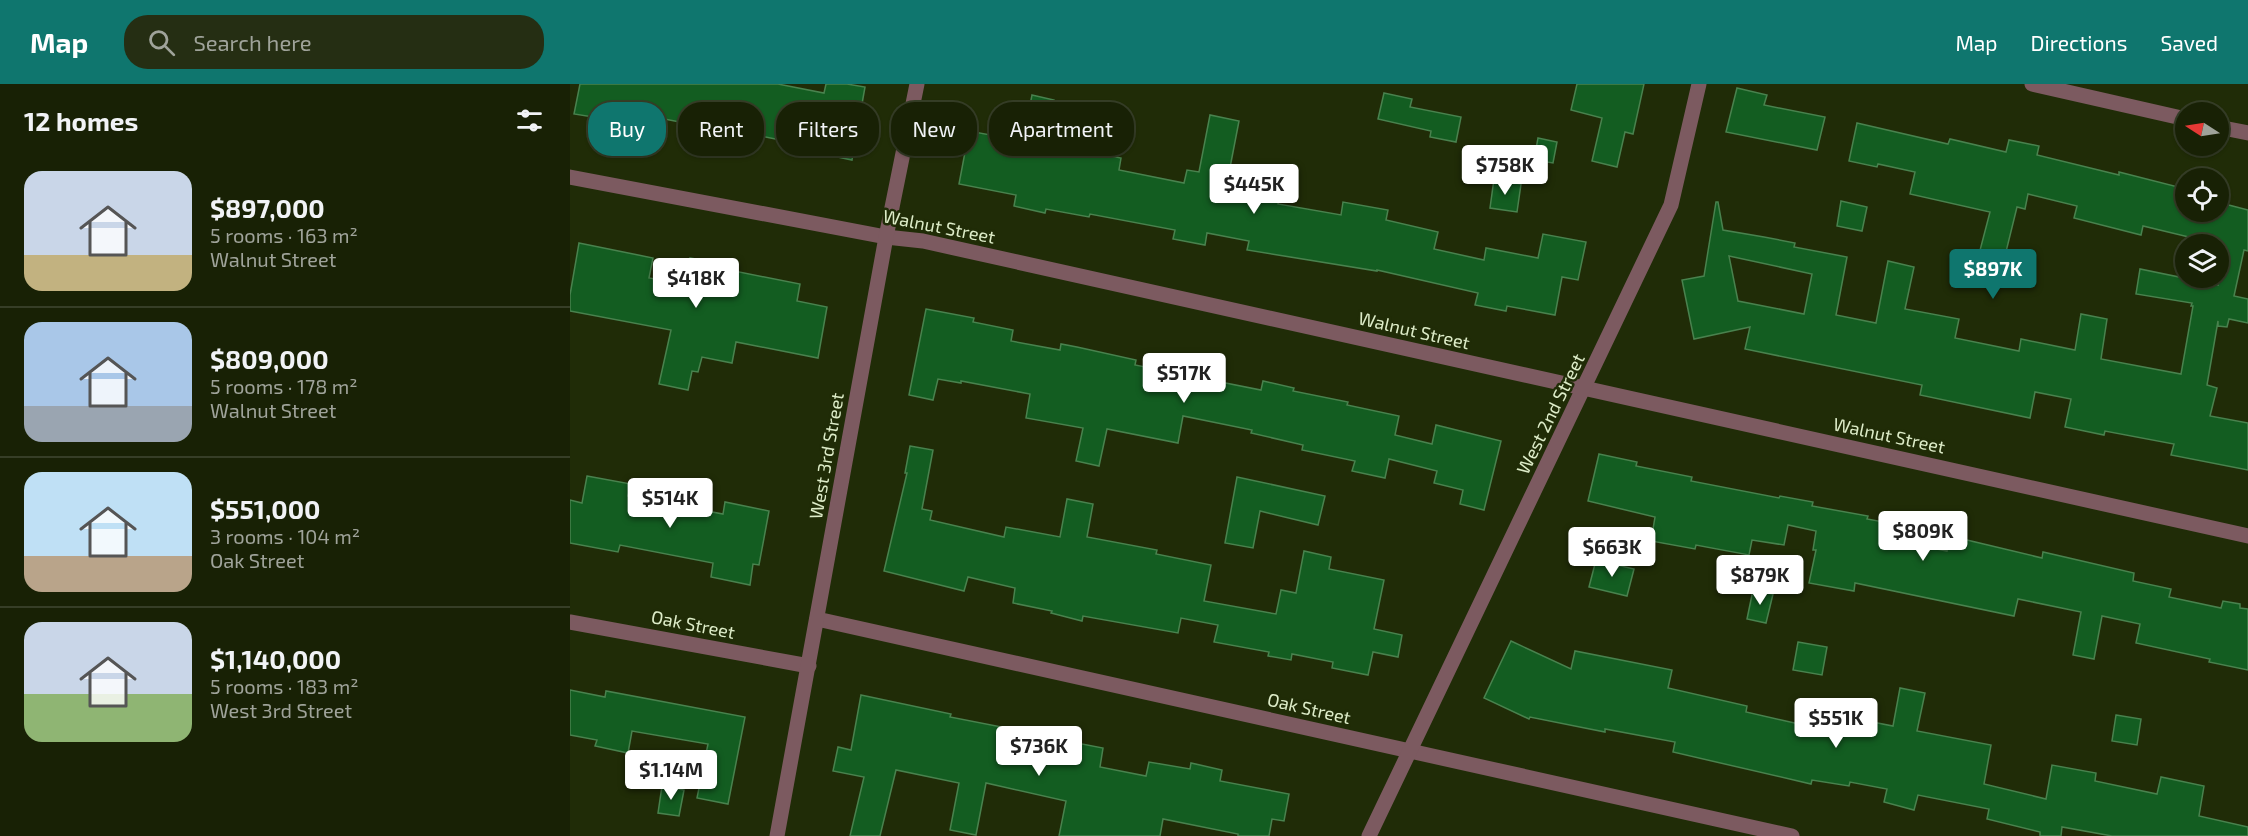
<!DOCTYPE html>
<html lang="en">
<head>
<meta charset="utf-8">
<style>
  :root { --surface:#182105; --page:#252e13; --text:#f1f3f6; --muted:#9fa39a; --line:#363e27; --accent:#0f766e }
  body { margin:0; font-family:"Exo 2",sans-serif; background:var(--page); color:var(--text); height:100vh; display:flex; flex-direction:column; font-size:22px; white-space:nowrap }
  * { box-sizing:border-box; margin:0 }
  p { font-size:20px; color:var(--muted) }
  .icon { flex:none; width:33px; height:33px; fill:none; stroke:currentColor; stroke-width:2; stroke-linecap:round; stroke-linejoin:round }
  .map { position:relative; flex:1; overflow:hidden }
  .side { display:flex; flex-direction:column; background:var(--surface); width:570px }
  .side>* { flex:none }
  .banner { position:absolute; left:18px; top:18px; width:570px; height:54px; display:flex; gap:12px }
  .needle { width:39px; rotate:282deg }
  .fabs { position:absolute; left:1605px; top:18px; display:grid; gap:12px }
  .fabs a { display:grid; place-items:center; width:54px; height:54px; border-radius:50%; background:var(--surface); box-shadow:0 2px 4px #0004,0 0 0 2px var(--line); font-size:30px }
  .price { position:absolute; translate:-50% -51px; padding:0 14px; border-radius:6px; background:#fff; color:#222; font-size:20px; line-height:39px; filter:drop-shadow(0 2px 3px #0008) }
  .price::after { content:''; position:absolute; left:50%; top:36px; width:18px; height:14px; margin-left:-9px; background:inherit; clip-path:polygon(0 0,100% 0,50% 100%) }
  .price.current { background:var(--accent); color:#fff }
  ul { padding:0; list-style:none }
  li { display:flex; align-items:center; gap:18px; height:150px; padding:0 24px }
  li+li { border-top:2px solid var(--line) }
  li span { display:grid; place-items:center; flex:none; width:168px; height:120px; border-radius:18px; color:#555 }
  li>.icon { margin-inline-start:auto }
  span .icon { width:72px; height:72px; fill:#fffc; stroke-width:1 }
  li b { font-size:26px }
  h2 { display:flex; justify-content:space-between; align-items:center; height:72px; padding:0 24px; font-size:26px }
  .chip { padding:0 21px; border-radius:24px; background:var(--surface); box-shadow:0 2px 4px #0004,0 0 0 2px var(--line); font-size:21px; line-height:54px }
  .chip.current { background:var(--accent); color:#fff }
  header { display:flex; align-items:center; gap:36px; box-sizing:border-box; height:84px; padding:0 30px; background:var(--accent); color:#fff }
  header strong { font-size:28px }
  nav { display:flex; gap:33px; margin-inline-start:auto; font-size:21px }
  .search { width:420px; height:54px; background:var(--page); display:flex; align-items:center; gap:15px; box-sizing:border-box; padding:0 21px; border-radius:24px; color:var(--muted); font-size:22px }
  main { display:flex; flex:1; min-height:0 }
  .map>svg:first-child { display:block }
  .building { fill:#135d21; stroke:#49824e; stroke-width:1.5; fill-rule:evenodd }
  .lines { fill:none; stroke-linecap:round; stroke-linejoin:round }
  .minor { stroke:#7c5a60; stroke-width:15 }
  .labels { text-anchor:middle; stroke-width:5; stroke-linejoin:round; paint-order:stroke }
  .street-label { font-size:18px; fill:#ddecc8; stroke:#202c07 }
</style>
</head>
<body>
<header>
<strong>Map</strong>
<div class="search"><svg class="icon" aria-label="search" viewBox="0 0 24 24"><circle cx="10" cy="10" r="6"/><path d="M15 15l6 6"/></svg>Search here</div>
<nav><a>Map</a><a>Directions</a><a>Saved</a></nav>
</header>
<main>
<section class="side">
<h2>12 homes<svg class="icon" aria-label="filters" viewBox="0 0 24 24"><path d="M4 7h16M4 17h16"/><circle cx="9" cy="7" r="2"/><circle cx="15" cy="17" r="2"/></svg></h2>
<ul>
<li><span style="background:linear-gradient(#c9d6e8 70%,#c2b280 0)"><svg class="icon" aria-label="home" viewBox="0 0 24 24"><path d="M3 11l9-7 9 7M6 9v11h12V9"/></svg></span><div><b>$897,000</b><p>5 rooms · 163 m²</p><p>Walnut Street</p></div></li>
<li><span style="background:linear-gradient(#a9c7e8 70%,#9aa5b1 0)"><svg class="icon" aria-label="home" viewBox="0 0 24 24"><path d="M3 11l9-7 9 7M6 9v11h12V9"/></svg></span><div><b>$809,000</b><p>5 rooms · 178 m²</p><p>Walnut Street</p></div></li>
<li><span style="background:linear-gradient(#bfe0f5 70%,#b9a48a 0)"><svg class="icon" aria-label="home" viewBox="0 0 24 24"><path d="M3 11l9-7 9 7M6 9v11h12V9"/></svg></span><div><b>$551,000</b><p>3 rooms · 104 m²</p><p>Oak Street</p></div></li>
<li><span style="background:linear-gradient(#c9d6e8 60%,#8fb573 0)"><svg class="icon" aria-label="home" viewBox="0 0 24 24"><path d="M3 11l9-7 9 7M6 9v11h12V9"/></svg></span><div><b>$1,140,000</b><p>5 rooms · 183 m²</p><p>West 3rd Street</p></div></li>
</ul>
</section>
<div class="map">
<svg width="1678" height="752" viewBox="0 0 1678 752">
  <rect width="100%" height="100%" fill="#202c07"/>
  <!-- building -->
  <g class="building">
    <path d="M10,0h198l46,9 2,-9h21l18,3 -13,73 -29,-6 1,-5 -73,-15 -1,7 -45,-9 1,-5 -99,-19 -2,11 -31,-5z"/>
    <path d="M1007,0h67l-11,50 -8,-2 -8,35 -25,-6 10,-43 -31,-8z"/>
    <path d="M1167,4l30,7 -3,10 61,12 -8,33 -91,-18z"/>
    <path d="M814,9l28,6 -2,8 51,10 -5,25 -26,-5 1,-6 -53,-12z"/>
    <path d="M462,11l22,5 -8,43 75,15 -2,12 65,13 3,-13 12,2 11,-57 29,6 -11,57 53,10 -3,16 63,11 2,-13 45,8 -2,10 52,12 -4,17 50,11 2,-12 52,10 5,-24 43,8 -8,38 -16,-3 -7,38 -48,-9 -1,5 -31,-6 3,-12 -101,-23v1l-130,-21 2,-9 -42,-8 -2,12 -32,-6 2,-9 -85,-16 -1,3 -43,-8 -1,4 -31,-7 2,-11 -57,-11 10,-53 54,10z"/>
    <path d="M1287,39l91,21 2,-5 56,13 3,-12 30,6 -2,9 82,20v-3l67,17v23h33l2,-9 27,7v41l-4,-1 -10,46 14,3v24l-19,-4 -2,8 -9,-1v-5l-11,64 10,3 -7,28 38,7v47l-77,-15 3,-11 -69,-13 -1,4 -39,-8 6,-28 -36,-7 -5,26 -110,-23 2,-10 -177,-36 5,-22 -56,12 -12,-59 22,-4 12,-74h2l5,28 41,7 31,6 -1,4 53,10 -11,58 40,8 12,-62 26,6 -9,42 54,10 -4,19 64,13 2,-12 54,11 6,-36 26,5 -6,40 80,15 12,-68h-2l1,-3 -56,-9 4,-25 78,16v-41l-75,-18 -2,9 -67,-17 3,-12 -49,-12 -3,15 -8,-2 -14,57 -25,-6 12,-46 -80,-18 5,-22 -37,-8 -1,3 -28,-6zM1159,172l83,18 -8,40 -66,-13z"/>
    <path d="M968,54l19,4 -4,21 -19,-3z"/>
    <path d="M924,95l27,5 -4,28 -27,-4z"/>
    <path d="M1271,117l26,6 -5,24 -25,-5z"/>
    <path d="M9,159l74,15 -4,20 36,6 5,-26 45,9 -1,4 66,13 -3,17 30,6 -9,51 -82,-16 -4,21 -30,-6 -4,15 -6,-1 -4,19 -29,-6 12,-54 -101,-19v-16z"/>
    <path d="M356,225l48,9 -1,4 40,8 -2,11 49,9 1,-6 16,3 59,13 -1,5 126,25 2,-9 31,7 -1,3 55,11 -1,3 52,11 -4,19 37,9 4,-19 65,16 -17,69 -24,-6 3,-14 -29,-7 3,-12 -48,-12 -4,19 -33,-7 3,-10 -53,-11 1,-5 -52,-12 1,-3 -69,-14 -5,27 -71,-14 -8,37 -23,-5 7,-33 -57,-10 4,-24 -69,-13v2l-23,-4 -5,21 -24,-5z"/>
    <path d="M340,362l23,4 -11,59 10,2 -2,9 74,17 2,-10 54,10 7,-38 26,5 -6,33 70,13 -1,4 55,11 -7,36 72,13 5,-24 15,3 8,-42 27,6 -2,12 55,11 -10,49 28,6 -4,22 -25,-5 -5,23 -36,-7 1,-6 -41,-8 -1,6 -23,-4 1,-4 -55,-10 4,-17 -37,-7 -3,15 -95,-17 -1,5 -31,-8 1,-2 -39,-8 2,-15 -47,-11 -4,14 -80,-20 23,-98h-2z"/>
    <path d="M1029,370l38,8 -1,4 56,11 -1,4 88,17 1,-2 33,6 -1,4 56,10 -1,3 33,6 -2,16 49,10 3,-15 92,22 1,-6 91,21 -1,8 38,8 -2,8 52,11 2,-7 17,3v4l8,1v61l-39,-8 1,-3 -74,-16 4,-19 -38,-8 -8,43 -21,-4 8,-43 -63,-13 -4,17 -159,-33 -1,8 -45,-8 7,-33h-3l3,-19 -28,-6 -4,20 -32,-5 -3,15 -53,-10 -1,4 -44,-8 4,-24 -67,-16z"/>
    <path d="M17,392l44,8 -3,12 95,18 2,-12 44,9 -10,54 -6,-1 -3,21 -39,-8 2,-14 -93,-18 -2,7 -48,-9v-43l12,3z"/>
    <path d="M667,393l88,19 -7,29 -58,-14 -7,37 -28,-5z"/>
    <path d="M1026,476l38,9 -7,27 -38,-9z"/>
    <path d="M1183,506l20,4 -7,29 -19,-4z"/>
    <path d="M941,557l60,28 4,-18 97,19 -4,18 79,18 -1,6 62,14 4,-16 81,16 7,-38 25,5 -8,38 74,14 -7,39 62,15 6,-34 44,8 -1,8 62,13 4,-17 43,9 -5,30 49,11v9h-136l-50,-9 -1,9h-21v-4l-53,-13 2,-10 -71,-14 -4,15 -30,-8 3,-13 -37,-7 -1,4 -37,-6 -1,4 -138,-32 2,-10 -70,-13v3l-75,-15 -1,2 -45,-21z"/>
    <path d="M1228,558l29,5 -5,28 -29,-5z"/>
    <path d="M0,606l35,7 1,-6 139,26 -17,87 -31,-6 11,-54 -76,-13 -4,22 -33,-7 2,-6 -27,-5z"/>
    <path d="M291,611l90,19 -1,3 77,15 1,-3 29,7 -1,3 47,9 -3,19 46,9 3,-14 41,7 1,-6 31,7 -2,11 69,13 -5,27 -12,-2 -3,17h-31v-2l-75,-15 -3,17h-101l7,-35 -80,-18 -10,52 -26,-5 9,-47 -63,-13 -16,66h-30l14,-59 -31,-6 5,-24 13,3z"/>
    <path d="M1546,631l25,4 -4,26 -25,-4z"/>
    <path d="M92,702l22,4 -5,26 -21,-3z"/>
  </g>
  <g class="lines">
    <!-- minor -->
    <g class="minor">
      <path d="M1462,0l154,35"/>
      <path d="M1648,43l30,6"/>
      <path d="M0,93l316,60 37,4 1325,295"/>
      <path d="M247,535l975,217"/>
      <path d="M0,538l239,44"/>
      <path d="M207,752l109,-599 31,-153"/>
      <path d="M799,752l302,-631 28,-121"/>
    </g>
  </g>
  <g class="labels">
    <!-- street labels -->
    <g class="street-label">
      <text transform="translate(369 143) rotate(11)" y="6">Walnut Street</text>
      <text transform="translate(844 247) rotate(13)" y="6">Walnut Street</text>
      <text transform="translate(981 330) rotate(-64)" y="6">West 2nd Street</text>
      <text transform="translate(1319 352) rotate(12)" y="6">Walnut Street</text>
      <text transform="translate(257 372) rotate(-80)" y="6">West 3rd Street</text>
      <text transform="translate(123 541) rotate(11)" y="6">Oak Street</text>
      <text transform="translate(739 625) rotate(13)" y="6">Oak Street</text>
    </g>
  </g>
</svg>
<div class="fabs">
<a><svg class="needle" viewBox="-14 -14 28 28"><path d="M0-13l5 13h-10z" fill="#e53935"/><path d="M0 13l5-13h-10z" fill="#9fa39a"/></svg></a>
<a><svg class="icon" aria-label="locate" viewBox="0 0 24 24"><circle cx="12" cy="12" r="6"/><path d="M12 2v4M12 18v4M2 12h4M18 12h4"/></svg></a>
<a><svg class="icon" aria-label="layers" viewBox="0 0 24 24"><path d="M12 4l9 5-9 5-9-5zM3 14l9 5 9-5"/></svg></a>
</div>
<b class="price" style="left:935px;top:112px">$758K</b>
<b class="price" style="left:684px;top:131px">$445K</b>
<b class="price current" style="left:1423px;top:216px">$897K</b>
<b class="price" style="left:126px;top:225px">$418K</b>
<b class="price" style="left:614px;top:320px">$517K</b>
<b class="price" style="left:100px;top:445px">$514K</b>
<b class="price" style="left:1353px;top:478px">$809K</b>
<b class="price" style="left:1042px;top:494px">$663K</b>
<b class="price" style="left:1190px;top:522px">$879K</b>
<b class="price" style="left:1266px;top:665px">$551K</b>
<b class="price" style="left:469px;top:693px">$736K</b>
<b class="price" style="left:101px;top:717px">$1.14M</b>
<div class="banner">
<a class="chip current">Buy</a>
<a class="chip">Rent</a>
<a class="chip">Filters</a>
<a class="chip">New</a>
<a class="chip">Apartment</a>
</div>
</div>
</main>
</body>
</html>
